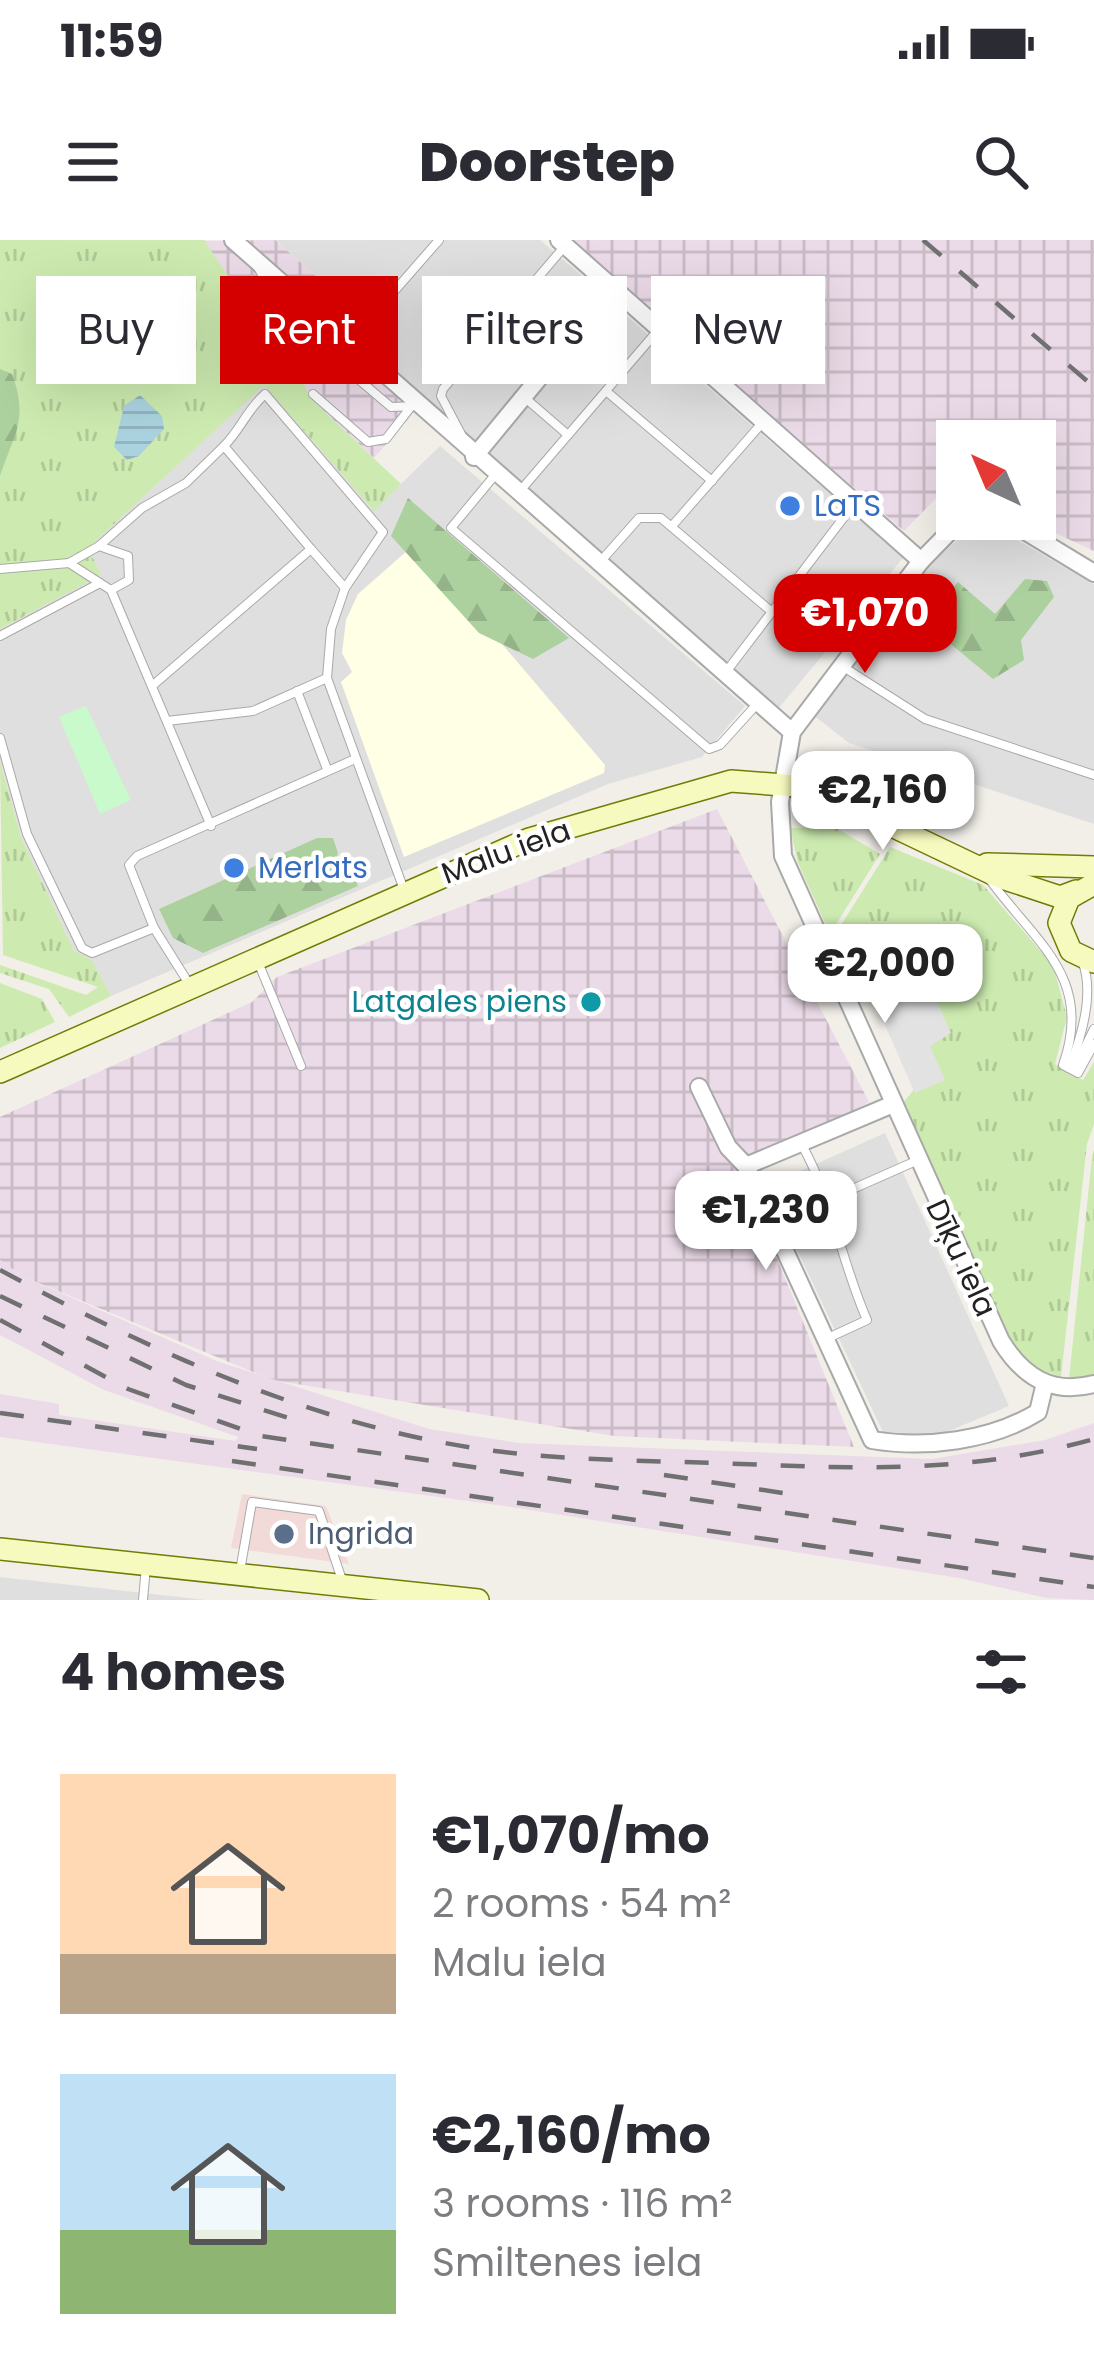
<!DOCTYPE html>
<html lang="en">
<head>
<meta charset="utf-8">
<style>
  :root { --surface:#fff; --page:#f2f2f3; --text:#2b2b33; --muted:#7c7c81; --accent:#d40000 }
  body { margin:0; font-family:Poppins,sans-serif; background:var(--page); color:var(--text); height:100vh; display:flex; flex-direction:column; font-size:45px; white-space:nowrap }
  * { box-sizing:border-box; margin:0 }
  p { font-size:39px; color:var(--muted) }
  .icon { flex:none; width:66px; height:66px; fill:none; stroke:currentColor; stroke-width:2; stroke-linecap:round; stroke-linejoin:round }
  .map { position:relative; height:1360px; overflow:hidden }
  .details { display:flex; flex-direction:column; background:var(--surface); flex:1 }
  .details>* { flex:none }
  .top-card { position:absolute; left:36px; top:36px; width:1023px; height:108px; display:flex; gap:24px }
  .needle { width:78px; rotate:316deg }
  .buttons { position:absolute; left:936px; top:180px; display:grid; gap:24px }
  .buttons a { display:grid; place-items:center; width:120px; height:120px; border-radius:0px; background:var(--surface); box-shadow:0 12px 48px #0002; font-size:60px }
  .price { position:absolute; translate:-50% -102px; padding:0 27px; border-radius:24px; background:#fff; color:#222; font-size:39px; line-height:78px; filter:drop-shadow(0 3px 6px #0008) }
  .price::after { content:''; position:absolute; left:50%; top:72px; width:36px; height:27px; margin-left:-18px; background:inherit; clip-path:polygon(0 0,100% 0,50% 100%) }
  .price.active { background:var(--accent); color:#fff }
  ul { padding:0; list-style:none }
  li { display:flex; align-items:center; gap:36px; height:300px; padding:0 60px }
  li span { display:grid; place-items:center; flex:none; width:336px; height:240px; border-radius:0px; color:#555 }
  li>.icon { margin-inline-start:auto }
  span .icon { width:144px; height:144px; fill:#fffc; stroke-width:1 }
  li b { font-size:51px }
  h2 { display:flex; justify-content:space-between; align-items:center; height:144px; padding:0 60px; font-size:51px }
  .chip { padding:0 42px; border-radius:0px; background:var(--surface); box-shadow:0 12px 48px #0002; font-size:42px; line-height:108px }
  .chip.active { background:var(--accent); color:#fff }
  .status { display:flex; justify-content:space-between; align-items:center; height:84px; padding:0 60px; background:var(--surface); direction:ltr }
  .status svg { height:33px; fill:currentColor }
  header { display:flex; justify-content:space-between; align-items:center; height:156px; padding:0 60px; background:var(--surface); font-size:54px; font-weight:800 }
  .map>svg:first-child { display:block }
  .residential { fill:#e0dfdf }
  .commercial { fill:#f2dad9 }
  .industrial { fill:url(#industrial-grid) }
  .education { fill:#ffffe5 }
  .railway { fill:#ebdbe8 }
  .grass { fill:url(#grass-tufts) }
  .forest { fill:url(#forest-firs) }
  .park { fill:#c8facc }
  .parking { fill:#e2e2e2 }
  .water { fill:url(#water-rules) }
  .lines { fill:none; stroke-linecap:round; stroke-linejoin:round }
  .lane-casing { stroke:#a9a9a9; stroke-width:10 }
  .street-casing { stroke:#a9a9a9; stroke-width:20 }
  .secondary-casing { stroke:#707d05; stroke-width:24 }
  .lane { stroke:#fff; stroke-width:8 }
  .street { stroke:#fff; stroke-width:16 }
  .secondary { stroke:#f7fabf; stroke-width:21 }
  .rail { stroke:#707070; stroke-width:4.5; stroke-dasharray:24 24; stroke-linecap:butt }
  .shop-dot { fill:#3f7fe0; stroke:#fff; stroke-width:4.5 }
  .culture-dot { fill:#0f9aa8; stroke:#fff; stroke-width:4.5 }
  .service-dot { fill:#5c6f8a; stroke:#fff; stroke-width:4.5 }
  .labels { text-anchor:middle; stroke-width:9; stroke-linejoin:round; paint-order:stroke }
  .shop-label { font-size:30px; fill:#366cbe; stroke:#fff; text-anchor:start }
  .street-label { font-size:30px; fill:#222; stroke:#fff }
  .culture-label { font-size:30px; fill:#0d838f; stroke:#fff; text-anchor:end }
  .service-label { font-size:30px; fill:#4e5e75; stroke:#fff; text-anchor:start }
</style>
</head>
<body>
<div class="status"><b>11:59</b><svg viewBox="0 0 49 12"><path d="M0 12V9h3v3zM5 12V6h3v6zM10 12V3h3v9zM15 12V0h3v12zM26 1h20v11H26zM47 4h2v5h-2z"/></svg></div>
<header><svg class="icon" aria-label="menu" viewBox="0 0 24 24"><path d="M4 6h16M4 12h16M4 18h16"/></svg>Doorstep<svg class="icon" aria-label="search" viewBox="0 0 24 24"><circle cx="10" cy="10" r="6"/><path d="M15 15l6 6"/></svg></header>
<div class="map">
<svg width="1094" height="1360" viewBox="0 0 1094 1360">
  <defs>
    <pattern id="industrial-grid" width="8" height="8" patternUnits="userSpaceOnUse" patternTransform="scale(3)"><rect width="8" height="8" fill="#ebdbe8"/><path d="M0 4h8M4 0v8" fill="none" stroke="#c9bcc7"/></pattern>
    <pattern id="grass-tufts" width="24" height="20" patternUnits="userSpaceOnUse" patternTransform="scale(3)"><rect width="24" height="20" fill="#cdebb0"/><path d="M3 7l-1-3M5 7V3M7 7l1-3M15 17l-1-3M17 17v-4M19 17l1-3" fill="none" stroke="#b0c997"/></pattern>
    <pattern id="forest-firs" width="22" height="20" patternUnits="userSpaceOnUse" patternTransform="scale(3)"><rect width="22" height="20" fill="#add19e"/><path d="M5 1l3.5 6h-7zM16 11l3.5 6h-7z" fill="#95b388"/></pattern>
    <pattern id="water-rules" width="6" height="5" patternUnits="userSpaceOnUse" patternTransform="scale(3)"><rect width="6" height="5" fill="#aad3df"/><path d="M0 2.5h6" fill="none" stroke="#92b5bf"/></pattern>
  </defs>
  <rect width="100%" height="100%" fill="#f2efe9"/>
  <!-- residential -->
  <g class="residential">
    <path d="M275,0h265l60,51 -126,156 -130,-117 13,-18z"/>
    <path d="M611,62l292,256 -125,151 -294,-252z"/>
    <path d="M264,144l110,126 66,-64 305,260 -43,51 -94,27 -497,212 -19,-36 -18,-9 -53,-114 -21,-75v-133l100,-54 -12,-27z"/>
    <path d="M981,279l113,65v240l-245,-81 -37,-29 114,-146z"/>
    <path d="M885,893l124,273 -84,35 -41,-7 -117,-248z"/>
    <path d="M0,1337l206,23h-206z"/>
  </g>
  <!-- commercial -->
  <path class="commercial" d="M242,1254l84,12 23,58 -118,-16z"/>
  <!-- industrial -->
  <g class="industrial">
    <path d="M275,0l83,73 -23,29 80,69 -41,47 -65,-61 -8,-21 4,-6 -33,-29 -69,-100z"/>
    <path d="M567,0h527v311l-69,-32h10v-78h-78v46l-7,-3 -46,47z"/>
    <path d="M717,569l152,293 -126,73 111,272 -240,-11 -342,-56 -250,-104 -22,-16v-143l252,-115 25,-25z"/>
  </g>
  <!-- education -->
  <path class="education" d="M416,303l189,222 -1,8 -200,84 -63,-175 11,-10 -10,-19 4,-33 12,-26z"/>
  <!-- railway -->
  <path class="railway" d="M0,1020l22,16 197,86 210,67 90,14 413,16 113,-19 49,-17v177l-48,-2 -87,-20 -448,-71 -511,-70v-43l59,10v11l177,26 2,-4 -134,-47 -104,-55z"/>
  <!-- grass -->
  <g class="grass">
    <path d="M0,0h204l68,101 34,29 -5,6 8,21 92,87 -27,27 -110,-126 -176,163 13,27 -101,54z"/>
    <path d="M0,522l21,75 53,114 18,9 19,36 -42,21 -20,-28 -49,-16v-8l86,30 12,-8 -95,-32z"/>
    <path d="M790,588h46l44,26 -50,80 -32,-71z"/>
    <path d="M890,607l93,38 70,80 14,52 -12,47 28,16 11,-18v62l-7,20 -26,233 -31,-11 -26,-32 -104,-229c49,-43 18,-116 6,-172l-53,20 -20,-5v-10z"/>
    <path d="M0,743l42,16 13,23 -55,26z"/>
    <path d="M1094,910v225l-25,4 23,-222z"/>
  </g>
  <!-- forest -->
  <g class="forest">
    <path d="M0,129l12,5c17,46 2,60 -12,102z"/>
    <path d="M408,258l161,140 -36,21 -54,-26 -88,-97z"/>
    <path d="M1025,339l22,2 7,16 -33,43 3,20 -31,19 -69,-57 34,-40 37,32z"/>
    <path d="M317,598h16l5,15 -4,12 16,3 8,18 -155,67 -30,-15 -14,-29z"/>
  </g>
  <!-- park -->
  <path class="park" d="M86,466l45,94 -31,14 -41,-97z"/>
  <!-- parking -->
  <path class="parking" d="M907,692l44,101 -21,13 15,34 -30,13 -62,-140z"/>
  <!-- water -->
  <path class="water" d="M140,155l22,21 2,13 -25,27 -12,4 -13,-13 10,-41z"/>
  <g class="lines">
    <defs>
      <g id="lane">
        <path d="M259,29l26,48 106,90 25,-1"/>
        <path d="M349,103l90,-103"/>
        <path d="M606,151l106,90"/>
        <path d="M313,154l55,48 18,-3 24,-31"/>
        <path d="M524,157l44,38"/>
        <path d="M461,194l-20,-38 2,-7 121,-142"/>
        <path d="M495,235l-44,53 258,221 11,-4 38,-42"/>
        <path d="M520,251l139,-162"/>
        <path d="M672,286l91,-104"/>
        <path d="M311,309l-87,-103c17,-17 22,-35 41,-52l118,138 -38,56"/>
        <path d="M600,322l39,-44h22l111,94"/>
        <path d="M69,323l31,20"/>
        <path d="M0,329l69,-6 30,-17 43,-38 44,-25 38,-37"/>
        <path d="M111,350l100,236"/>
        <path d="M0,396l100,-53 11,7 18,-10 -1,-24 -29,-10"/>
        <path d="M842,426l83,53 169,56"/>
        <path d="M726,432l128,-168"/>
        <path d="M152,446l159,-137 34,39 -14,41 -4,49 77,212"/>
        <path d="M297,451l30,78"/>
        <path d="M167,481l86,-10 74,-33"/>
        <path d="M0,498l27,96 55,114 10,5 62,-25"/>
        <path d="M990,640c46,63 104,98 73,185l15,8 16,-29"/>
        <path d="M258,722l43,104"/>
        <path d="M191,747l-37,-59 -25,-63 8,-9 218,-97"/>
        <path d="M1069,828c13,-32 25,-73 14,-105"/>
        <path d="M1074,829l20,-40"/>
        <path d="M802,905c31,56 39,116 65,175l-39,18"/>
        <path d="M830,959l86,-38"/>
        <path d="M240,1331l12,-69 67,9 24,72"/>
        <path d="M143,1360l3,-34"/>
      </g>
      <g id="street">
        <path d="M233,0l559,492"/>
        <path d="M559,0l362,321"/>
        <path d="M474,217l140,-170"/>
        <path d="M962,279l-41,42 -129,171 -12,70 3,54 218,485c22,36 51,54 93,43"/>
        <path d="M1005,279l89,54"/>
        <path d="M699,847l29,60 18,19 126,274c53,9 119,1 166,-28l7,-29"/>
        <path d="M746,926l145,-61"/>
      </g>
      <g id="secondary">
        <path d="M987,624l107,3"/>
        <path d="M1094,644l-25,14 -10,25 12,28 23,11"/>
        <path d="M0,832l529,-233 202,-58 79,6 189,90 61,20 16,-6"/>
        <path d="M0,1309l478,51"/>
      </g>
    </defs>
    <!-- lane casing -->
    <use href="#lane" class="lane-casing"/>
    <!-- street casing -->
    <use href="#street" class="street-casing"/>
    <!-- secondary casing -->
    <use href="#secondary" class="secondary-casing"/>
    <!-- lane -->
    <use href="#lane" class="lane"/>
    <!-- street -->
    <use href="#street" class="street"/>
    <!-- secondary -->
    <use href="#secondary" class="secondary"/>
    <!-- rail -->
    <g class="rail">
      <path d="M923,0l171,147"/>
      <path d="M0,1030c162,87 337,166 522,184 72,7 146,7 219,10 126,5 230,9 353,-25"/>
      <path d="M0,1056l186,89 112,36"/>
      <path d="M0,1080l128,69 133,47 833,122"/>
      <path d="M0,1173l257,36"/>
      <path d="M232,1221l862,126"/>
      <path d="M664,1235l119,18"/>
    </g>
  </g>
  <!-- markers -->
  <g class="shop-dot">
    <circle cx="790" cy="266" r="12"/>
    <circle cx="234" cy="628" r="12"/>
  </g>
  <circle class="culture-dot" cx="591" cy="762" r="12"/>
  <circle class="service-dot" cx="284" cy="1294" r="12"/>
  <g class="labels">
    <!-- shop labels -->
    <g class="shop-label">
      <text x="814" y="276">LaTS</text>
      <text x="258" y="638">Merlats</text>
    </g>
    <!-- street labels -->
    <g class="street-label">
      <text transform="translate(506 612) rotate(-20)" y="10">Malu iela</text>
      <text transform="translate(961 1018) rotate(65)" y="10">Dīķu iela</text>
    </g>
    <!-- culture labels -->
    <g class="culture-label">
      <text x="567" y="772">Latgales piens</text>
    </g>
    <!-- service labels -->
    <g class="service-label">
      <text x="308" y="1304">Ingrida</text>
    </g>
  </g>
</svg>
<div class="buttons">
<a><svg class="needle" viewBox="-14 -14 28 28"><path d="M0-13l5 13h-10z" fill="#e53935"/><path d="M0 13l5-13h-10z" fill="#7c7c81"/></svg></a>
</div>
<b class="price active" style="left:865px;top:436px">€1,070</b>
<b class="price" style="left:883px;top:613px">€2,160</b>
<b class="price" style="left:885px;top:786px">€2,000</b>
<b class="price" style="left:766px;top:1033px">€1,230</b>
<div class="top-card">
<a class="chip">Buy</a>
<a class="chip active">Rent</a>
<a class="chip">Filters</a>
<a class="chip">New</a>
</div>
</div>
<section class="details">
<h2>4 homes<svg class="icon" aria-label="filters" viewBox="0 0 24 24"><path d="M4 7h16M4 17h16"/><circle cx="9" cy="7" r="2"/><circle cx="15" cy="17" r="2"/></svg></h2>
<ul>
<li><span style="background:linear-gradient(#ffd9b3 75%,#b9a48a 0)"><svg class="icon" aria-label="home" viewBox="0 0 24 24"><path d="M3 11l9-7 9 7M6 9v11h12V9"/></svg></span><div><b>€1,070/mo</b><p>2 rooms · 54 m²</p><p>Malu iela</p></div></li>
<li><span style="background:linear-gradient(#bfe0f5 65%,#8fb573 0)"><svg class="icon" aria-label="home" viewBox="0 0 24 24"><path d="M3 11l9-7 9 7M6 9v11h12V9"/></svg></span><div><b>€2,160/mo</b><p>3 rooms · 116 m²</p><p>Smiltenes iela</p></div></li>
</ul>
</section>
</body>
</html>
